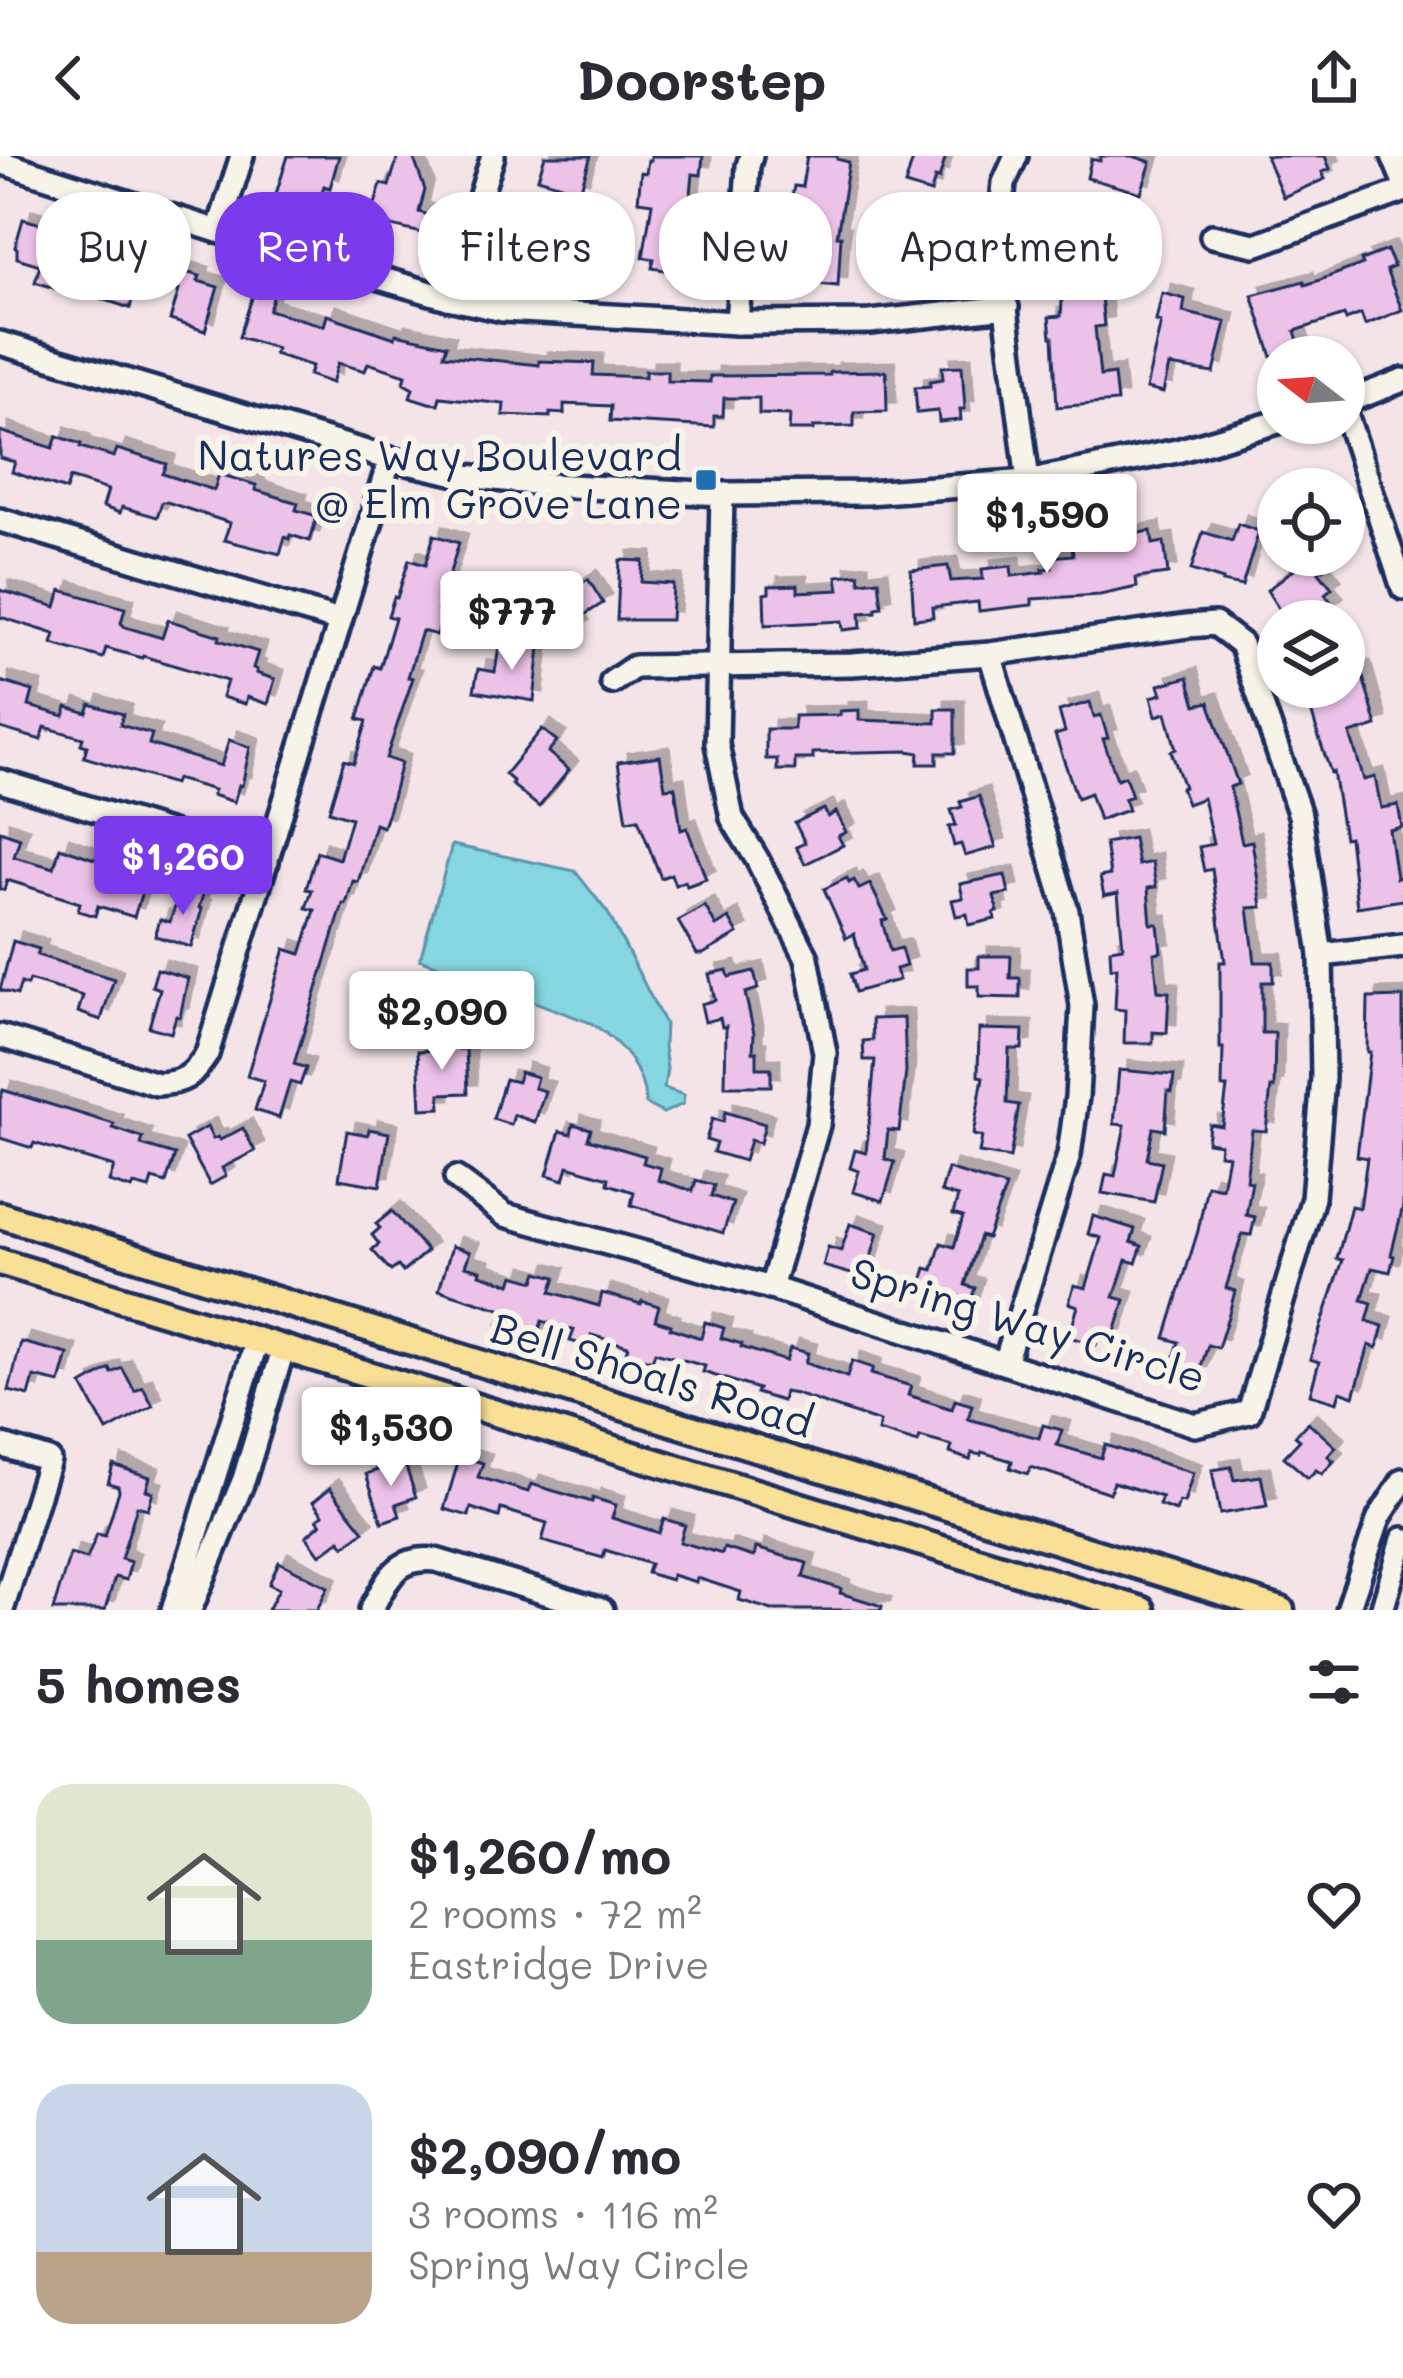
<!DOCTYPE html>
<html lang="en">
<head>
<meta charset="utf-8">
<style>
  :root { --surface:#fff; --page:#f7f7f7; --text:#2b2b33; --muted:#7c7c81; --accent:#7c3aed }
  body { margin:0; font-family:Mali,sans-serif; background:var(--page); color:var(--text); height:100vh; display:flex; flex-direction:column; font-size:45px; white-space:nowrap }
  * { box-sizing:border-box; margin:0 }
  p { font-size:39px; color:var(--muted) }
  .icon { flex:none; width:66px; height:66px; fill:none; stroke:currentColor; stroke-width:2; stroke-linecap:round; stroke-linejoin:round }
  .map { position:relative; height:1454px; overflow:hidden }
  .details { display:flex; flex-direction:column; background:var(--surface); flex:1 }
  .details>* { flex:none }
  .hud { position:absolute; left:36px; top:36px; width:1332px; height:108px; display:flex; gap:24px }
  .needle { width:78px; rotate:287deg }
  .tools { position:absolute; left:1257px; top:180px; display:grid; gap:24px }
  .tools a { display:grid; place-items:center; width:108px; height:108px; border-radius:50%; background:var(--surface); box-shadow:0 3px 9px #0004; font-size:60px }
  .price { position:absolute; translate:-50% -102px; padding:0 27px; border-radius:12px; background:#fff; color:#222; font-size:39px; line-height:78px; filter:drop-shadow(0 3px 6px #0008) }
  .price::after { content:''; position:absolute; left:50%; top:72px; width:36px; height:27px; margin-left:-18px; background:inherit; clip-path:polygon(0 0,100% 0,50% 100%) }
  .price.on { background:var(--accent); color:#fff }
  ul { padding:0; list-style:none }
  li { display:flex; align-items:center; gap:36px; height:300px; padding:0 36px }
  li span { display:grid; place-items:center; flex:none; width:336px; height:240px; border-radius:36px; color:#555 }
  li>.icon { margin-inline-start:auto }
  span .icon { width:144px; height:144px; fill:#fffc; stroke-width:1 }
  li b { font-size:51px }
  h2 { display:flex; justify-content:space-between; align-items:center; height:144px; padding:0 36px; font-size:51px }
  .chip { padding:0 42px; border-radius:48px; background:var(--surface); box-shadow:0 3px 9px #0004; font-size:42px; line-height:108px }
  .chip.on { background:var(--accent); color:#fff }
  header { display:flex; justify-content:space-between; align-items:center; height:156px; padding:0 36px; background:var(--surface); font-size:54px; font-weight:700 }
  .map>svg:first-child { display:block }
  .water { fill:#85d6e0; stroke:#5b93ac; stroke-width:3 }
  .building { fill:#edc2e8; stroke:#1b2f5e; stroke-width:3; filter:url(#shadow) }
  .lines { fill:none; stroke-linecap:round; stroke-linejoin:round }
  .minor-casing { stroke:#1b2f5e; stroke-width:30 }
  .major-casing { stroke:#1b2f5e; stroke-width:33 }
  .minor { stroke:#f7f3e8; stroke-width:21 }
  .major { stroke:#fadf96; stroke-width:24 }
  .poi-dot { fill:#1f6fb2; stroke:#f7f3e8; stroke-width:4.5 }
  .labels { text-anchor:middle; stroke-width:12; stroke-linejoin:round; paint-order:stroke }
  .poi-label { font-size:42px; fill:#1b2f5e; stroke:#f7f3e8; text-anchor:end }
  .street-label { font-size:42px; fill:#1b2f5e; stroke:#f7f3e8 }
</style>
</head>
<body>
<header><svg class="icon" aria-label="back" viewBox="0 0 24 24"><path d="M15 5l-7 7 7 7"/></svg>Doorstep<svg class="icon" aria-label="share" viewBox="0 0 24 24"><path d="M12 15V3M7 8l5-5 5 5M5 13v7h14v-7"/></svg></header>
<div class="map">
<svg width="1403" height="1454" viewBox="0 0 1403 1454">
  <defs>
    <filter id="shadow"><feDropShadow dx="9" dy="-9" stdDeviation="0" flood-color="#0004"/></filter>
  </defs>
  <rect width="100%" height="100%" fill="#f4e4e8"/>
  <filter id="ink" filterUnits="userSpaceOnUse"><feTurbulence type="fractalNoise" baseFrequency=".00833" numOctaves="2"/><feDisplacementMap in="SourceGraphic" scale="24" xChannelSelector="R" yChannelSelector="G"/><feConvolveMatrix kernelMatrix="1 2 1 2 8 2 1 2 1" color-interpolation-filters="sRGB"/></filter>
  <g filter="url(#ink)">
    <!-- water -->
    <path class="water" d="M452,689l123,26 33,42 57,111 -1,23 3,22 -3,19 20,7 -1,9 -20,9 -17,-9c-3,-36 -25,-62 -55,-81l-171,-64z"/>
    <!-- building -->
    <g class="building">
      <path d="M288,0h51l-9,32 -6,-2 -8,24 -41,-13z"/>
      <path d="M398,0h15l12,34 -6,22 13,4 -6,18 -56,-13 11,-37 8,2z"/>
      <path d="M545,0h46l-11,35 -42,-13z"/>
      <path d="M651,0h52l-2,19 -8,-1 -6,58 5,1 -4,26 6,1 -3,21 -21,-3 1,-7 -19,-3 2,-9 -11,-2 9,-54 -14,-2 3,-29 5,1 2,-13h3z"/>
      <path d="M807,0h30v3l12,3 -12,74h4l-3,50 -20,-2 -11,-2v-4l-16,-1 4,-69 -5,-1 4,-21 8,1z"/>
      <path d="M914,0h32l-7,23 -4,-1 -4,15 -26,-8z"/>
      <path d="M1101,0h32l18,6 -10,31 -54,-15 4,-19 9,2z"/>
      <path d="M1266,0h59l5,13 -8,3 3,7 -42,18z"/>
      <path d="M1087,51l4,40 -30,2 1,8 -21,2 -2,-21 6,-1 -2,-25z"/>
      <path d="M536,58l24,7 -6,22 9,3 -6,21 -10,-3 -1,4 -41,-12 6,-18 11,3 4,-13 5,1z"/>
      <path d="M941,61l6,54 -55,4 -2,-23 14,-2 -2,-30z"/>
      <path d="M23,63l51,14 -2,6 53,16 2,-5 18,5 -15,53 -28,-9 1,-3 -44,-14 -2,7 -22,-7 5,-17 -23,-7v-10l-2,-1z"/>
      <path d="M1387,94l7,17 -8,3 16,40 -37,15 -4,-11 -15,6 -2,-5 -49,16 8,26h-31l-20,-62 52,-14 1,4 15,-5 43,-16 -2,-4z"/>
      <path d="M181,115l19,5 -2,5 20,6 -13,44 -35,-11 9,-30 -4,-1z"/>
      <path d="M1089,128l11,1 4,41 -9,1 5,49 14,-2 3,28 -60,5 -4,-70h-2l-2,-20 12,-1 2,-30z"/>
      <path d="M255,133l19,6 -5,15 55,16 3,-11 68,23 1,-4 51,11 -3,10 95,10v-4l55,2 -1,12 52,2v-6h22v10l43,1v-6l120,-1v-3l56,-1 1,40 -33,1v14l-41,1v3h-24l1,-15 -31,-1v-16h-35l-1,18h-9v11l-104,-6 1,-15 -47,-2v10l-14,-1v4l-47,-2 1,-11 -64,-7 -2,7 -9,-1 -19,-6 3,-9 -9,-5 2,-8 -38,-12 -3,8 -27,-8 -6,20 -23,-8 3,-9 -38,-12 2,-6 -37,-11z"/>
      <path d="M1162,137l23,6 -2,13 43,10 -12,51 -45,-7 -6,27 -17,-4 15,-67 -5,-1z"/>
      <path d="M962,210l3,43h-5l1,11 -22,2 -1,-11 -21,2 -2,-26 15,-1v-5l13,-2 -1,-12z"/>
      <path d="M0,275l53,17 4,-12 24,8 -1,3 34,10 3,-8 50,15 -4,10 51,16 5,-16 37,11 -1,5 43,13 -2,7 21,6 -7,25 -20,-6 -1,4 -4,-2 -5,17 -56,-14 6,-17 -63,-21h-5l-5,15 -35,-10 -2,6 -17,-6 5,-17 -38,-12 -4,12 -54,-18 3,-10 -15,-4z"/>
      <path d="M1238,368l21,7 -17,55 -20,-4 1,-2 -32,-10 12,-38 29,9z"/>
      <path d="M1151,375l2,13 11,-2 4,32 -32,4 1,9 -37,8 -68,4v6l-53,6 -1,-9 -46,5 1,10 -19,2 -3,-49 37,-4 3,15 32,-2 -1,-10 29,-3 1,10 32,-4 -1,-3 9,-1 -1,-11 22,-2 -2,-18 23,-2v5z"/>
      <path d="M434,379l25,8 -21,68 6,1 -7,23 -15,-4 -14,46 5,1 -27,80 15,5 -12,46 -6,18 -8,-3 -17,58 -5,-1 -7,23h-3l-49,160 12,4 -6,17 -10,-3 -11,36 -24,-8 9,-29 -17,-5 38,-127 16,5 14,-44 -9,-2 6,-18 -6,-1 11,-37 22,7 12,-41 -22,-7 15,-51 10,3 13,-42 -9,-2 16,-53 6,2 15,-50 -7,-2 6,-19 3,1 12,-38 16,5z"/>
      <path d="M1312,399l11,14 -4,3 13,16 -7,6 9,12 -19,15h-29l-19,-31z"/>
      <path d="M620,404l23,1 -2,21 32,2 -2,36h-54z"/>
      <path d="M859,418l1,8 19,-2 3,27 -6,1v4l-16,1 1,15 -18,2 -1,-9 -77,4 -1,-31 5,-1v-7l29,-1v7l41,-2 -2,-14z"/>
      <path d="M588,423l15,24 -28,18 5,8 -16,10 -28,-45 21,-13 8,13z"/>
      <path d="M0,434l56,17 5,-17 64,18 -4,15 4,4 37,11 6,-18 52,16 -1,4 39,12 -5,16 4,2 -1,3 19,6 -7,25 -21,-7 -2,7 -23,-7 5,-16 -84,-25 -1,2 -36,-10 -3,10 -51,-14 3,-10 -55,-17z"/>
      <path d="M500,485l40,6 -6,54 -60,-10 4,-22 17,3z"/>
      <path d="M1361,514l16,56 -27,8 14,46 11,-3 6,31 17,-3 4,22 -13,3 7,48 7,-1v23l-46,7 -8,-70 -5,1 -11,-66 -2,1 -11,-32 -16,-54h40v-13z"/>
      <path d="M1188,521l8,28 13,-3 29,82 -8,3 12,56 10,-2 10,66 -14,1 7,54h18v20h-11v51h13l-1,55h-3l-5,43 -14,-1 -6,51 6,1 -6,33 9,2 -4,18 -9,-1 -16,54 9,3 -5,19 -12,38 -10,-3 -10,31 -27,-8 8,-26 -14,-4 33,-107 9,-46 15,3 6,-33 -9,-1 1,-10 -13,-2 2,-18 13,2 5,-39h-5l1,-39h-3v-86h5l-13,-93 -8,2 -5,-24 14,-3 -10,-46 -16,6 -6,-16 3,-1 -13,-36 5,-2 -10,-36 -10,3 -5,-19 11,-3 -3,-9z"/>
      <path d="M0,525l33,10 -4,15 35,10 3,-9 20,6 3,-9 33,10 -3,11 32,9 -3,10 72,22 8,-26 21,7 -8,39 -3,-1 -5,17 -22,-7 2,-5 -38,-11 -2,5 -90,-27 3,-11 -6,-2 2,-6 -38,-11 -4,13 -41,-12z"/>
      <path d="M1090,546l4,15 7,-2 7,23 -5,1 14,40 8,-3 7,20 -8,3 4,11 -29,10 -9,-27 -13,5 -22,-63 10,-3 -6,-21z"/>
      <path d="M936,553h19v44h-18v11h-19l1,-11 -11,-2 -95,2v6h-18v11h-18v-11h-11v-30h28v-13l46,-1v-4l19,-1v10l77,3z"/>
      <path d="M542,573l15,12 -9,11 21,18 -30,37 -28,-23 2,-3 -8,-7z"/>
      <path d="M660,600l5,32 10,-1 6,43 6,-2 19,51 -19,7 -2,-5 -10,4 -4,-11 -10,4 -23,-59 -11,2 -9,-59z"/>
      <path d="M979,640l17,51 -31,9 -4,-12 -7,2 -5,-19 7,-2 -5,-15 11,-3 -2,-5z"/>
      <path d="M824,653l4,8 8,-5 10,20 -8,4 5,9 -38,19 -9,-17 9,-4 -10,-20z"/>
      <path d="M0,675l20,7 -6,19 40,11 6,-21 57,20 -5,15 30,10 -8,25 -36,-11 -3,10 -17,-5 2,-8 -73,-23 -3,10 -4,-1z"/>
      <path d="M1133,682l5,27 14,-3 4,25 -8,1 3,36h7l3,28 -7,1 4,38 11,1 -2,41 -14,-1v11h-29l1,-33 -10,-1 2,-42 -6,1 -1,-19 13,-2 -5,-54 -14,3 -4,-19 10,-2 -5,-32z"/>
      <path d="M1005,719l4,18 -15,3 4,16 -4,1 1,6 -26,6 -2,-11 -11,2 -4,-16 11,-2 -3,-14z"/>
      <path d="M847,722l2,5 5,-3 5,9 11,-5 17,35 -5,2 8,30 11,-3 5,18 -10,3 3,11 -44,12 -5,-18 14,-4 -10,-36 -8,4 -22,-49z"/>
      <path d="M182,729l22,6 -5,17 3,1 -11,38 -36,-11 5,-17 10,3z"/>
      <path d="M705,750l11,20 13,-8 9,16 -35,20h-6l-19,-33z"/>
      <path d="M13,785l26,8 -2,6 77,24 -13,41 -23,-8 5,-16 -54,-16 -2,5 -6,-2 -4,12 -17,-5z"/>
      <path d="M979,800h32l-1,22h10v20l-41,-1v-11h-11v-18h11z"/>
      <path d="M157,813l31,9 -8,39 -4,-1 -5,17 -22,-6 11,-38 -8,-3z"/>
      <path d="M727,814l2,7 25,-6 4,18 -13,4 9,40 -1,19h4v16h14v18h-46l1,-60 -4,1 -2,-9 -15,4 -4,-18 14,-4 -6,-26z"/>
      <path d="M1403,841v209l-12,49 3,1 -4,16 -18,-4 -10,32 10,3 -5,18 16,5 -6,22 -8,-3 -15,51 -14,-5 -3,11 -27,-8 9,-32 -9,-3 33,-99 -6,-1 14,-53 9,2 7,-50 -10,-2 13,-104h-3l1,-54z"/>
      <path d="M904,862l2,54 -7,59 -11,-1 -3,29 10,3 -12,39 -30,-9 6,-21 -9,-3 5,-18 11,3 5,-51 4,-42h-11l-1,-19 10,-1 -1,-21z"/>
      <path d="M979,873l44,1 -1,19h-13l-2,54 12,2 -9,53 -31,-5 3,-16 -9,-2 10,-58 -5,-1z"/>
      <path d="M458,882l1,11h7l2,44 -28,1 1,14 -20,1 -3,-58 22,-1v-11z"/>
      <path d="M1119,914l55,5 -2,17 -4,-1 -3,39 -12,-2 -6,31 15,3 -8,40 -52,-9 4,-19 9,2 10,-51 -11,-1z"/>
      <path d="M520,916l17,5 -3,11 11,3 -10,31 -21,-7 -3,10 -18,-6 12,-40 12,3z"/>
      <path d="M3,934l111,34 -1,4 30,10 -2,7 34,10 -9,28 -14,-4 -3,10 -15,-4 -2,4 -23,-7 5,-15 -80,-24 -2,5 -32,-10v-39z"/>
      <path d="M725,956l40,12 -5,19 -10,-3 -6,21 -31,-9 3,-9 -10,-3 6,-21 11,3z"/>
      <path d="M573,968l18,5 -3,10 57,17 -2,7 18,5 -3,12 35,11 3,-11 18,5 -3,11 22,7 -10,30 -92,-28 3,-13 -26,-8 1,-6 -41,-12 -4,14 -17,-5 13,-44 11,3z"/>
      <path d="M207,971l6,12 5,-2 2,3 23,-12 12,23 -33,17 4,8 -16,9 -25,-46z"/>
      <path d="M369,973l20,4 -9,53 -41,-7 8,-48 21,4z"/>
      <path d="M948,1013l58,18 -19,51 -7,-2 -15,49 10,3 -6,18 -50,-15 7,-23 7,2 8,-27 13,4 9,-30 -10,-3 5,-17 -17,-5z"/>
      <path d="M392,1055l35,40 -24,21 -5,-6 -7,5 -19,-21 7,-6 -7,-9 8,-7 -4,-4z"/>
      <path d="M1093,1060l42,13 -4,13 11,4 -6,17 -10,-3 -12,37 11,3 -12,39 -14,-4 -3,10 -27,-8 9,-31 -9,-3 5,-18 12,3 15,-50 -13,-4z"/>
      <path d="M850,1068l28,9 -13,45 -42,-12 5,-19 13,4z"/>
      <path d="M452,1090l18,6 -5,14 16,4 -1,4 31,10 3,-9 21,6 3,-9 18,5 -5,15 48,14 3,-13 39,11 1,-3 17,5 -4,14 16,5 -1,3 31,10 4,-16 19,6 -3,10 21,6 -1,3 45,14 4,-13 18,5 -3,10 42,14 5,-16 21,7 -2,6 40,12 -3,9 44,14 3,-9 17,5 -4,14 71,19 4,-13 19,5 -5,15 44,13 4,-13 88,28 -9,30 -5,-1 -3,9 -17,-6 3,-8 -49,-15 -3,11 -79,-26 -3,7 -18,-6 2,-7 -30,-9 -1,3 -9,-2 -2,7 -20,-7 2,-7 -32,-9 -2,6 -40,-12 2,-9 -84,-28 -12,-2 -2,9 -26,-8 2,-4 -55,-17 2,-6 -50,-14 -3,9 -26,-8 2,-7 -37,-11 -3,11 -18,-5 4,-11 -32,-9 -5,17 -39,-12 5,-16 -64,-20z"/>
      <path d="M21,1186l47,12 -8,29 -26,-6 -5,19 -20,-5z"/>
      <path d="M122,1212l13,23 8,-4 10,19 -46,25 -25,-46 28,-16 2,4z"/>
      <path d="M1308,1266l28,25 -8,9 6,5 -12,13 -6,-4 -8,8 -24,-21 16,-17 -5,-4z"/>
      <path d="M460,1300l23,7 -5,14 50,15 3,-8 61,18 1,-4 23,7 -4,13 47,15 5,-14 21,6 -5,17 42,12 2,-6 30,9 2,-9 51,15 -4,14 38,12 -1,4 42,13 -1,4h-109l-33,-10 2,-8 -44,-14 -1,4 -24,-7 -1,5 -24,-7 3,-9 -45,-14 -2,8 -61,-17 5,-18 -46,-14 -2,8 -28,-9 -2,8 -25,-7z"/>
      <path d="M404,1305l12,36 -20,7 4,12 -18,6 -16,-48z"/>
      <path d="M113,1309l37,12 -4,13 7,2 -5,17 -11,-3 -16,53 10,3 -5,18 -11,-3 -10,33h-52l17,-56 17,5 10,-25 8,2 14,-45 -1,-5 -10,-3z"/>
      <path d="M1231,1311l3,13 27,-4 6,30 -47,8 -8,-44z"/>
      <path d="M330,1332l34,43 -19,15 -5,-6 -20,15 -14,-19 15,-12 -4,-5 6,-4 -10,-13z"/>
      <path d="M279,1406l49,25 -11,23h-49l11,-21 -10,-5z"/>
    </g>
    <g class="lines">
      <defs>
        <g id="minor">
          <path d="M1016,0l-12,27 -6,63 30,235"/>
          <path d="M1393,0l10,24"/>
          <path d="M0,6l218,69 230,67 55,12 234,13 133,-1 137,-15"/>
          <path d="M218,75l24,-75"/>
          <path d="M1212,80l43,9 148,-54"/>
          <path d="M448,142l45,-142"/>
          <path d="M737,167l11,-157 3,-10"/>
          <path d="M0,187l390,116 76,17 85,9 171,9 145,-1 161,-12 149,-30 101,-29"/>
          <path d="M1344,247l59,-23"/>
          <path d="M1344,252l59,180"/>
          <path d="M722,338l-5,250 15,74 25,41 50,99 18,95 -7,72 -47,163"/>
          <path d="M0,364l340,101"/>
          <path d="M990,498l77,257 15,95 -5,91 -8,58 -64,208"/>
          <path d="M0,625l267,81"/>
          <path d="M1321,799l82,-9"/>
          <path d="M0,880l157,48c27,-1 36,-8 50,-30l183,-595"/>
          <path d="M456,1022l49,37 266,73 424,137 54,-13 64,-214 10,-120 -2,-123 -21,-140 -59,-171 -26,-20 -28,2 -197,28 -138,10 -218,3 -22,15"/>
          <path d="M0,1289l49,15 -47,150"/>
          <path d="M173,1454l84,-269"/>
          <path d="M190,1454l54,-131 39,-129"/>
          <path d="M371,1454c17,-31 25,-54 65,-50l166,50"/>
          <path d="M1348,1454l31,-92 24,-38"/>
          <path d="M1382,1454l21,-71"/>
        </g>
        <g id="major">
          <path d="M0,1059l1281,395"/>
          <path d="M0,1106l1142,348"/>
        </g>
      </defs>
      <!-- minor casing -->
      <use href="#minor" class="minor-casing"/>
      <!-- major casing -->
      <use href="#major" class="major-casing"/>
      <!-- minor -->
      <use href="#minor" class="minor"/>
      <!-- major -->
      <use href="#major" class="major"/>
    </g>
  </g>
  <!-- markers -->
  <rect class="poi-dot" x="694" y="312" width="24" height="24" rx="6"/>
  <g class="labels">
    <!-- poi labels -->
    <g class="poi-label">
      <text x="682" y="315">Natures Way Boulevard<tspan x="682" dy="48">@ Elm Grove Lane</tspan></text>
    </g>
    <!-- street labels -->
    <g class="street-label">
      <text transform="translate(1028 1169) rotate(17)" y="15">Spring Way Circle</text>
      <text transform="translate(652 1219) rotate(17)" y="15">Bell Shoals Road</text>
    </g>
  </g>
</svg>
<div class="tools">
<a><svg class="needle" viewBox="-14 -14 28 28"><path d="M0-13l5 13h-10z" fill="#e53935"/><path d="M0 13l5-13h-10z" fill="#7c7c81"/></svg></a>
<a><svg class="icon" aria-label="locate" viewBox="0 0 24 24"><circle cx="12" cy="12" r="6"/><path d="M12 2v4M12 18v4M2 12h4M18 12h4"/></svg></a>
<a><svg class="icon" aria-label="layers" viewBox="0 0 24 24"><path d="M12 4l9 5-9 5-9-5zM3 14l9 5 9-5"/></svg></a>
</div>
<b class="price" style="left:1047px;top:420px">$1,590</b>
<b class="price" style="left:512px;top:517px">$777</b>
<b class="price on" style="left:183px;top:762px">$1,260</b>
<b class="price" style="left:442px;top:917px">$2,090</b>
<b class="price" style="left:391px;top:1333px">$1,530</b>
<div class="hud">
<a class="chip">Buy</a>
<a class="chip on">Rent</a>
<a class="chip">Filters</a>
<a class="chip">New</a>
<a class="chip">Apartment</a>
</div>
</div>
<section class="details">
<h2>5 homes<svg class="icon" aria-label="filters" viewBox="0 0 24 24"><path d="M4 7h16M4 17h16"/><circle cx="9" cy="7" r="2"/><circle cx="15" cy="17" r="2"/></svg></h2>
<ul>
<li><span style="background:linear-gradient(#dfe7d0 65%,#7fa58c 0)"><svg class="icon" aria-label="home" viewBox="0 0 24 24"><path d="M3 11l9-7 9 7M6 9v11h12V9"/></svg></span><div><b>$1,260/mo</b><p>2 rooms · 72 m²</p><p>Eastridge Drive</p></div><svg class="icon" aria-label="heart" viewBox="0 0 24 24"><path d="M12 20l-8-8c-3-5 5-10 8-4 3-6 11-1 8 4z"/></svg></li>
<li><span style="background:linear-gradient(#c9d6e8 70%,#b9a48a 0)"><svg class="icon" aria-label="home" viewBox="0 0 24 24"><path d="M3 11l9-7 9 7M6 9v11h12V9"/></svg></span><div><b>$2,090/mo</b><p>3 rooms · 116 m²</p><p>Spring Way Circle</p></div><svg class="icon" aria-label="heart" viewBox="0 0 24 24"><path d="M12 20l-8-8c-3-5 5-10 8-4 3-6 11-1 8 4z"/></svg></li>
</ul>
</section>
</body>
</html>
